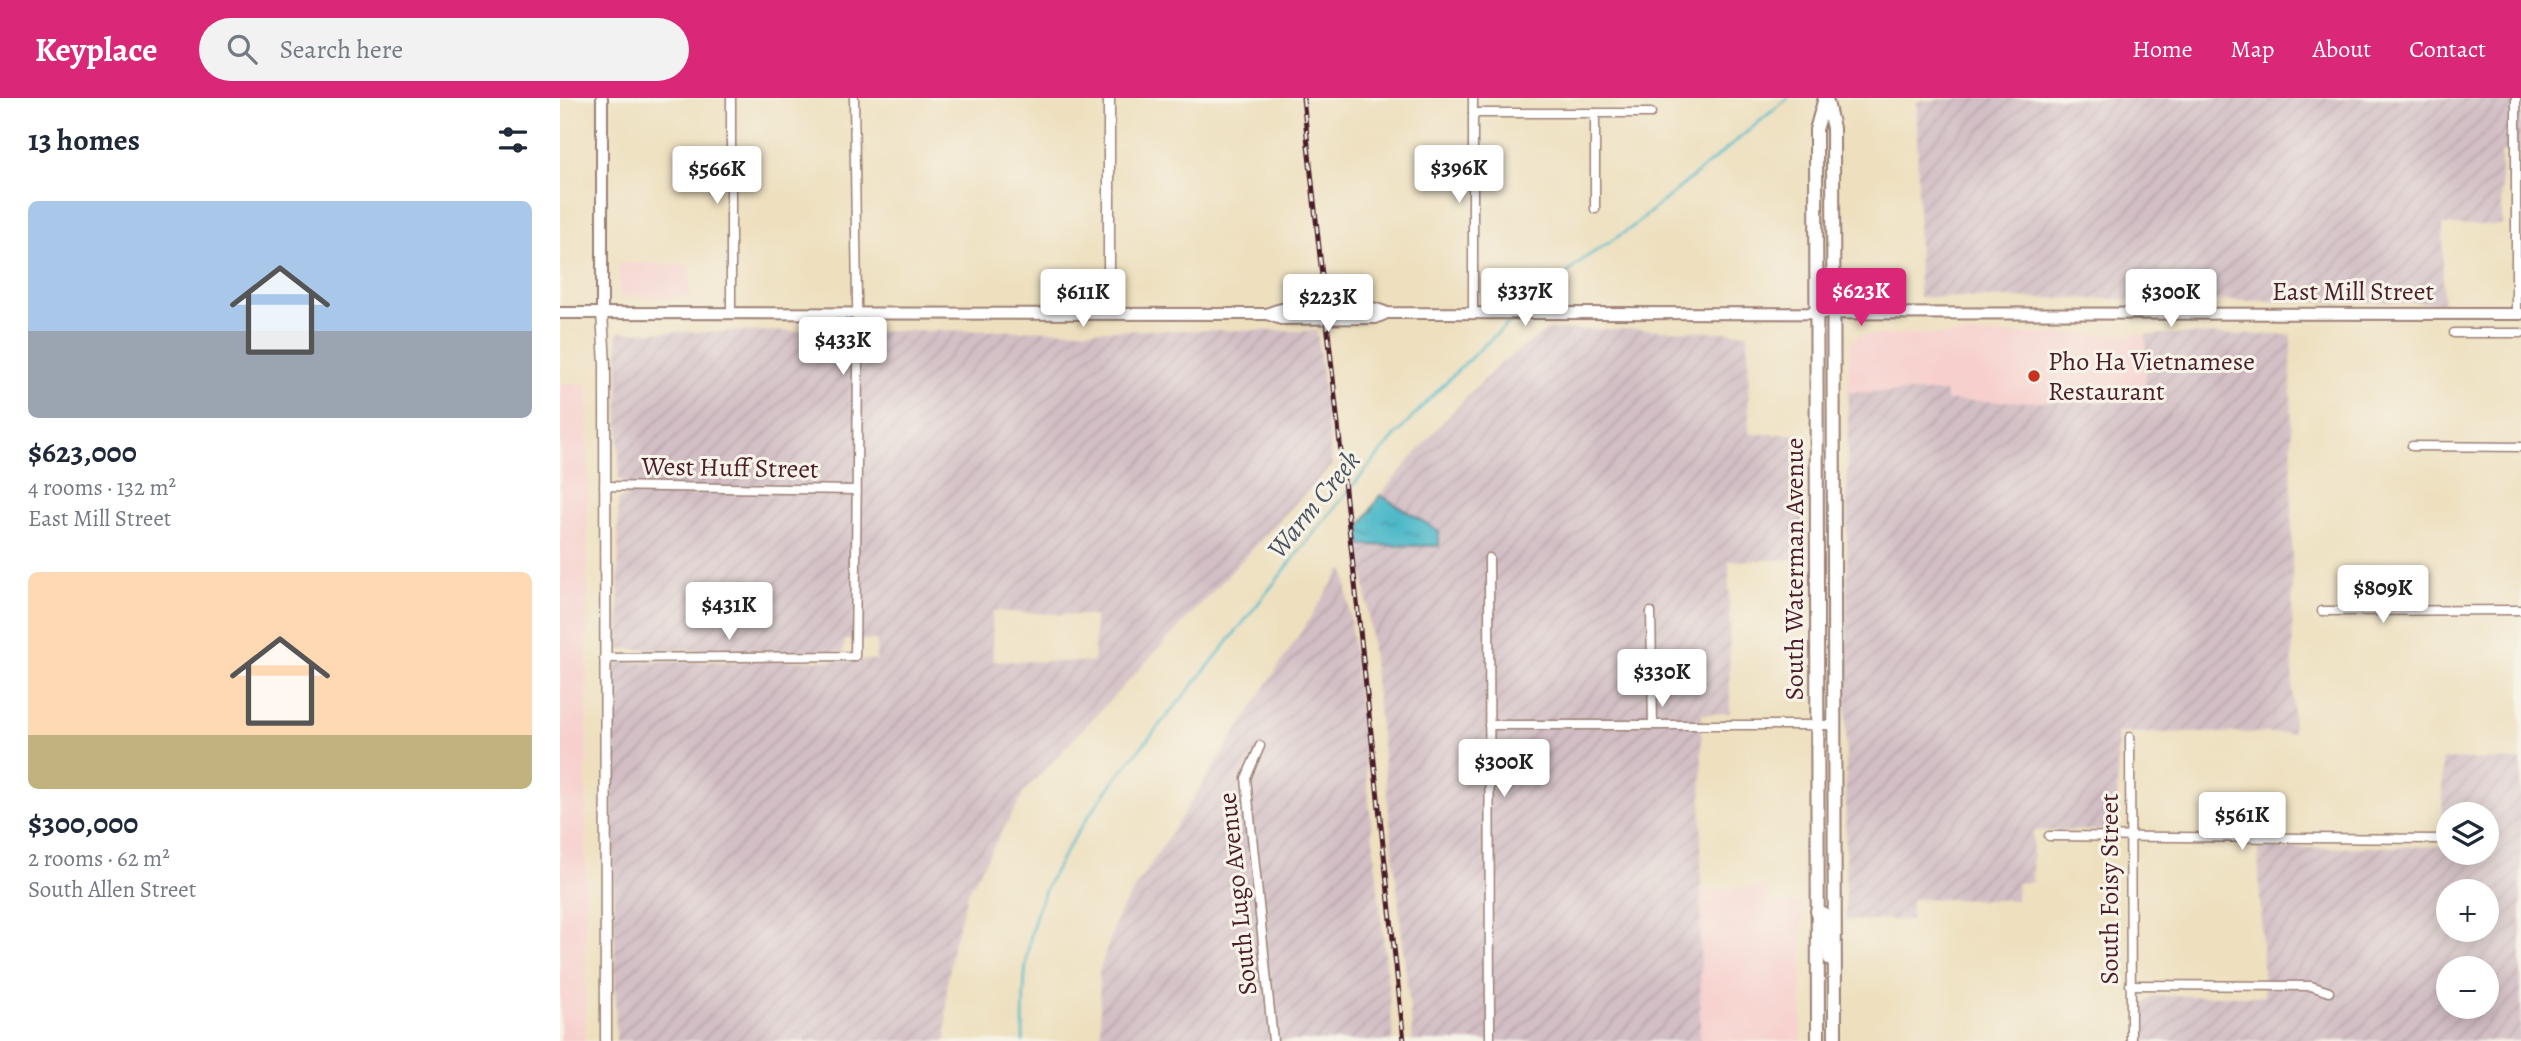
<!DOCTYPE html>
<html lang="en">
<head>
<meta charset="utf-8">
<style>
  :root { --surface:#fff; --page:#f2f2f3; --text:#1f2937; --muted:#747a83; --accent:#db2777 }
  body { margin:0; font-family:Alegreya,serif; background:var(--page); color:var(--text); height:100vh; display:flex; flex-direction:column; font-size:26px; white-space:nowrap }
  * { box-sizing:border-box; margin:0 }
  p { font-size:23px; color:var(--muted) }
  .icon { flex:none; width:38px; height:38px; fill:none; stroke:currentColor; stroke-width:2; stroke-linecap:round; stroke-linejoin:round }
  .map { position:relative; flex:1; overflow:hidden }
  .sheet { display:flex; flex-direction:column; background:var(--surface); width:560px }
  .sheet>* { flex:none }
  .fabs { position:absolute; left:1876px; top:704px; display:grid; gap:14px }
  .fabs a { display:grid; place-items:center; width:63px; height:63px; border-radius:50%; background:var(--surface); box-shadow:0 4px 18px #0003; font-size:35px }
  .price { position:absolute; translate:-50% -60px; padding:0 16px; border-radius:7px; background:#fff; color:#222; font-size:23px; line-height:46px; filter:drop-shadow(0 2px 4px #0008) }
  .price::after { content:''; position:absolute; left:50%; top:42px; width:21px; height:16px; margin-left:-10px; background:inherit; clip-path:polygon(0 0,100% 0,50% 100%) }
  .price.active { background:var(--accent); color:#fff }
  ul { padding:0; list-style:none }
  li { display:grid; align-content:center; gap:14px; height:371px; padding:0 28px }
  li span { display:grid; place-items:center; height:217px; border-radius:10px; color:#555 }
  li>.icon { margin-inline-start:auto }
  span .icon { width:126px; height:126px; fill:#fffc; stroke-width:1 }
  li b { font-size:30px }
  h2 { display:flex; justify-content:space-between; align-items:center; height:84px; padding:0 28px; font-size:30px }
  header { display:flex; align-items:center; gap:42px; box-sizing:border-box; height:98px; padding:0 35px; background:var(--accent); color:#fff }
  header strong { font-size:33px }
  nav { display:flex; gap:38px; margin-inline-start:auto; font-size:24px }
  .search { width:490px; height:63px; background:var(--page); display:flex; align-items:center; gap:18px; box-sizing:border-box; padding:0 24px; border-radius:38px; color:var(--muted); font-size:26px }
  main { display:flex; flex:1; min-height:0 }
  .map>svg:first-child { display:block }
  .built { fill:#f7d0ce }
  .industrial { fill:url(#industrial-furrows); fill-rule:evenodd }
  .water { fill:url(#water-ripples); stroke:#4b6c7a; stroke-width:2 }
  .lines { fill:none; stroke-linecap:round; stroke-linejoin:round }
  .stream { stroke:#4cb8c8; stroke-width:2.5 }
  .minor-casing { stroke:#9c8075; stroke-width:11 }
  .tertiary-casing { stroke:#9c8075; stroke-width:13 }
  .secondary-casing { stroke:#9c8075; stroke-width:14 }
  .primary-casing { stroke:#9c8075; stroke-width:16 }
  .minor { stroke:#fff; stroke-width:8 }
  .tertiary { stroke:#fff; stroke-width:10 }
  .secondary { stroke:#fff; stroke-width:10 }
  .primary { stroke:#fff; stroke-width:12 }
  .rail-casing { stroke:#4a1f2b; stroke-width:5 }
  .rail { stroke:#f7f3e8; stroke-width:2.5; stroke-dasharray:8; stroke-linecap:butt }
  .poi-dot { fill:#c8321e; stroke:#f7f3e8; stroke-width:2.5 }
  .labels { text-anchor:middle; stroke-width:6; stroke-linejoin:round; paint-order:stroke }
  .street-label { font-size:26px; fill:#4a1f2b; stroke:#f7f3e8 }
  .poi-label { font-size:26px; fill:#4a1f2b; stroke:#f7f3e8; text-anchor:start }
  .water-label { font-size:28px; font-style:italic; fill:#4b5562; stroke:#f7f3e8 }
</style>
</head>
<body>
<header>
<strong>Keyplace</strong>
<div class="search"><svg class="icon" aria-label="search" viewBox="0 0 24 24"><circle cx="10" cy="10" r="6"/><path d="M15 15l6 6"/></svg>Search here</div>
<nav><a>Home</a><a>Map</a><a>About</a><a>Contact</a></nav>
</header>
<main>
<section class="sheet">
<h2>13 homes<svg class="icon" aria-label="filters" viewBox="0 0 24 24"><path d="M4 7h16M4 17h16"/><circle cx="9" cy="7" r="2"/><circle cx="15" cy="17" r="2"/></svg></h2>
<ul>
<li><span style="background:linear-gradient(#a9c7e8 60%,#9aa5b1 0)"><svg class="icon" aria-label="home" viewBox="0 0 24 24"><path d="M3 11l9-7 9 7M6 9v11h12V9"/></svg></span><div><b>$623,000</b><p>4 rooms · 132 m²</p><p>East Mill Street</p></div></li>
<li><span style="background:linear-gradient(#ffd9b3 75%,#c2b280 0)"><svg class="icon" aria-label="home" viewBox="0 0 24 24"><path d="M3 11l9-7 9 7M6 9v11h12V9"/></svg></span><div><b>$300,000</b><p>2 rooms · 62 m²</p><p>South Allen Street</p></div></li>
</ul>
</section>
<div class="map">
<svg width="1961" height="943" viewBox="0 0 1961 943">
  <defs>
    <pattern id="industrial-furrows" width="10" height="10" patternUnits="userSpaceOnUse" patternTransform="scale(1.75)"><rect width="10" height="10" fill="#d2bec4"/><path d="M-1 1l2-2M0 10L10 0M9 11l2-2" fill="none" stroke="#b6a3a9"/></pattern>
    <pattern id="water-ripples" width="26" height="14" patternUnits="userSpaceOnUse" patternTransform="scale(1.75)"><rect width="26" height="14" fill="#4cb8c8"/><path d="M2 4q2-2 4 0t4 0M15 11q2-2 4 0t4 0" fill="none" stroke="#4195a3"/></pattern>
  </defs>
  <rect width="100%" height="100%" fill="#f7f3e8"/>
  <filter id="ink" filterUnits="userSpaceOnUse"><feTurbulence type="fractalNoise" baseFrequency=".0143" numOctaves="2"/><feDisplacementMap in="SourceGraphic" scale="14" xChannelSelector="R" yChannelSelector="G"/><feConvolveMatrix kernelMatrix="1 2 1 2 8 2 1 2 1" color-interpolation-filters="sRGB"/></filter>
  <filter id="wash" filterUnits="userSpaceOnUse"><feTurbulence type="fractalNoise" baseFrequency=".00686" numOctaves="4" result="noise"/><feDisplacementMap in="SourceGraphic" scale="28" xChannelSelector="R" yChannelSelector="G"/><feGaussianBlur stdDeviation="1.57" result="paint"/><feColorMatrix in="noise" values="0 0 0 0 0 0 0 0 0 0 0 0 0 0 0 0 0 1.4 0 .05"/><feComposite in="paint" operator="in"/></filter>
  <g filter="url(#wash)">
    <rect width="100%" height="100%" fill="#eee0bf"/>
    <!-- built -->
    <g class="built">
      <path d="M59,165l71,2v32l-71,-1z"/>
      <path d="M1586,236v68l-199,-1 -2,-9h-97l2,-48 9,-9z"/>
      <path d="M0,286h28l-3,657h-25z"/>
      <path d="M1207,789l2,16h33v138h-102l-1,-151z"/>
    </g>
    <!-- industrial -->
    <g class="industrial">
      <path d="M1404,0h557v54h-20l1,73h-59v78l-524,-6 -2,-196z"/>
      <path d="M1078,231l110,4 1,101h54l2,125 -76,2 1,152 -28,1 -2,327h-287l-52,-496 78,1v-15l-59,-36 64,-74 54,-55 49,-36z"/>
      <path d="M654,232l103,1 15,134 -306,324 -58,103 -15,53 -6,40 -1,56h-330l-6,-379 266,-2 1,-20h-32l-2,12 -224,-3 -1,-149 7,-2v-16l-6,-2 -1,-148zM432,513l103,5 -1,46 -101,-1z"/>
      <path d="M1586,236l145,1 2,398h-175l-1,97 -84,1 -1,51 -15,1 -1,17 -105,-1v21h-66l3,-528h97l2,9 198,1z"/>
      <path d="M781,472h4l49,471h-293l-2,-69 19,-57z"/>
      <path d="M1882,661l79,1v281h-379l1,-35 10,-10h111l-6,-147 185,-3zM1888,716h39v38h-39zM1888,793h39v38h-39zM1888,870h39v38h-39z"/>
    </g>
    <!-- water -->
    <path class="water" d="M820,397l59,36v15l-78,-1 -2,-16z"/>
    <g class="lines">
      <!-- stream -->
      <g class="stream">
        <path d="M966,211l59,-51 46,-30 157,-130"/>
        <path d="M463,943c0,-56 1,-110 27,-161 40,-79 105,-148 161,-217 96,-120 187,-246 305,-346"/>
      </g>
    </g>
  </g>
  <g filter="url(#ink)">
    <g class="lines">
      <defs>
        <g id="minor">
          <path d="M1956,0v216"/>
          <path d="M913,15h178"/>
          <path d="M1035,15v96"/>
          <path d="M913,214v-214"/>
          <path d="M171,215v-215"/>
          <path d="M1894,235h67"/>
          <path d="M1852,348l109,1"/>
          <path d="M44,388l252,4"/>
          <path d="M929,460l1,483"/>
          <path d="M1762,513l199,-1"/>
          <path d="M1091,514l2,112"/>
          <path d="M44,560l251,-2 3,-289 -4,-269"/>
          <path d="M929,627h346"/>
          <path d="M1570,639l1,304"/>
          <path d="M700,648l-14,32 27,263"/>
          <path d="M1489,738l387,3"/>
          <path d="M1570,887l181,1 18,6"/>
        </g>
        <g id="tertiary">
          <path d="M549,0v215"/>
          <path d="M42,215l3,52 1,676"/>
        </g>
        <g id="secondary">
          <path d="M42,0v215"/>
          <path d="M0,215l707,1 14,5 95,-1 11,-5"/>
          <path d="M707,216c24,-12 96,-13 120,-1l1134,1"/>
        </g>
        <g id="primary">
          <path d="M1266,0l7,30 2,913"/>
          <path d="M1257,813l9,4 4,44"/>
          <path d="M1258,943l-2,-911 9,-32"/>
        </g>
      </defs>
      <!-- minor casing -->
      <use href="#minor" class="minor-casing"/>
      <!-- tertiary casing -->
      <use href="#tertiary" class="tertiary-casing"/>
      <!-- secondary casing -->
      <use href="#secondary" class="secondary-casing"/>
      <!-- primary casing -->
      <use href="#primary" class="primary-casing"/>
      <!-- minor -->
      <use href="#minor" class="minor"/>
      <!-- tertiary -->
      <use href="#tertiary" class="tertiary"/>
      <!-- secondary -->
      <use href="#secondary" class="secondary"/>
      <!-- primary -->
      <use href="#primary" class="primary"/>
      <defs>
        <path id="rail" d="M743,0l101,943"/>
      </defs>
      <!-- rail casing -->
      <use href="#rail" class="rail-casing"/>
      <!-- rail -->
      <use href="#rail" class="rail"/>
    </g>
  </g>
  <!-- markers -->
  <circle class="poi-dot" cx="1474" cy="278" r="7"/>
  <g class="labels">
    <!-- street labels -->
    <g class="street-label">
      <text x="1793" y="202">East Mill Street</text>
      <text transform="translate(170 369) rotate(1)" y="9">West Huff Street</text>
      <text transform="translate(1234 471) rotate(-90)" y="9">South Waterman Avenue</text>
      <text transform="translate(1549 791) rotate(-90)" y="9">South Foisy Street</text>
      <text transform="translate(677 796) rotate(-96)" y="9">South Lugo Avenue</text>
    </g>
    <!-- poi labels -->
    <g class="poi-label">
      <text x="1488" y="272">Pho Ha Vietnamese<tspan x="1488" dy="30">Restaurant</tspan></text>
    </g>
    <!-- water labels -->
    <g class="water-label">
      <text transform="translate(753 406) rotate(-51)" y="10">Warm Creek</text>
    </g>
  </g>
</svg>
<div class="fabs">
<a><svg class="icon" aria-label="layers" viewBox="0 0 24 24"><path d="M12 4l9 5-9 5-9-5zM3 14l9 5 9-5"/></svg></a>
<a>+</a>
<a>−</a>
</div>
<b class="price" style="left:899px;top:107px">$396K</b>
<b class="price" style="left:157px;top:108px">$566K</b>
<b class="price" style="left:965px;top:230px">$337K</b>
<b class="price active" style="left:1301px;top:230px">$623K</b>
<b class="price" style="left:523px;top:231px">$611K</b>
<b class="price" style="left:1611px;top:231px">$300K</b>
<b class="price" style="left:768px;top:236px">$223K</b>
<b class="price" style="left:283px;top:279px">$433K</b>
<b class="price" style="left:1823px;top:527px">$809K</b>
<b class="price" style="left:169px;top:544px">$431K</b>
<b class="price" style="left:1102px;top:611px">$330K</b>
<b class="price" style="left:944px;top:701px">$300K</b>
<b class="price" style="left:1682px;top:754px">$561K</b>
</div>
</main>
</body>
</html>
